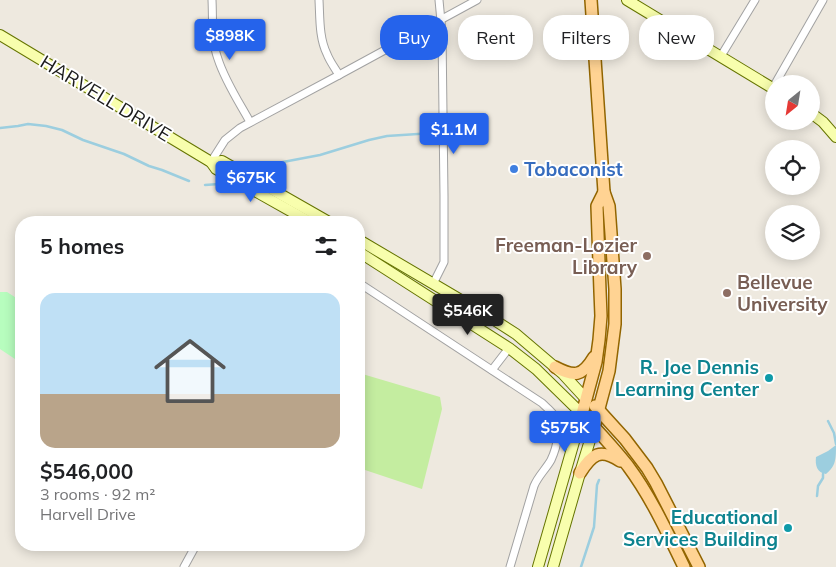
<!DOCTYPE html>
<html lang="en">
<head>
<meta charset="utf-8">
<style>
  :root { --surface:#fff; --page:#f2f2f2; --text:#202124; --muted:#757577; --line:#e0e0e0; --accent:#2563eb }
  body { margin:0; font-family:Mulish,sans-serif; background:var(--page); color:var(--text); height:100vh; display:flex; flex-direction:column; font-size:19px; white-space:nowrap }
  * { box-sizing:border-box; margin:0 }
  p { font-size:16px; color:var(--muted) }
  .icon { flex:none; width:28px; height:28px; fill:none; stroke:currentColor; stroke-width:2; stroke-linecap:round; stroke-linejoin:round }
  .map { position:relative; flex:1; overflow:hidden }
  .details { position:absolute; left:15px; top:216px; width:350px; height:335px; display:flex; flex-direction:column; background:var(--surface); border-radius:20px; box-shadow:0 2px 12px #0003 }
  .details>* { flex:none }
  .guide { position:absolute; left:380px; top:15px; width:380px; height:45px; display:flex; gap:10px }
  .needle { width:32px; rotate:210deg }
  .fabs { position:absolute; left:765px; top:75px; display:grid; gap:10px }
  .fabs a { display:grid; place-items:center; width:55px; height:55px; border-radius:50%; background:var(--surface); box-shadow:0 2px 12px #0003; font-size:25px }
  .price { position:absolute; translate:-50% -42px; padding:0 11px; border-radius:5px; background:var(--accent); color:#fff; font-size:16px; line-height:32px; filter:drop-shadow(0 1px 2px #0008) }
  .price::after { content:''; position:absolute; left:50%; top:30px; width:15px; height:11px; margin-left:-8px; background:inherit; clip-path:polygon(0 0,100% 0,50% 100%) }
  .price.on { background:#222; color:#fff }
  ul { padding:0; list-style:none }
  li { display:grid; align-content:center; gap:10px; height:265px; padding:0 25px }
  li+li { border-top:1px solid var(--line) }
  li span { display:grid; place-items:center; height:155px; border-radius:15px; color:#555 }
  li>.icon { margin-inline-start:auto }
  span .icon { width:90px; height:90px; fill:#fffc; stroke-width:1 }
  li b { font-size:21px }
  h2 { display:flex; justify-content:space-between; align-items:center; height:60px; padding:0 25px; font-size:21px }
  .tag { padding:0 18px; border-radius:20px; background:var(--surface); box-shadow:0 2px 12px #0003; font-size:18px; line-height:45px }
  .tag.on { background:var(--accent); color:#fff }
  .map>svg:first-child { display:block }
  .grass { fill:#c4eda0 }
  .park { fill:#b7fdbe }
  .water { fill:#9ccedf }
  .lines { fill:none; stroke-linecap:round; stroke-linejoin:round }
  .stream { stroke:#9ccedf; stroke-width:2.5 }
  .street-casing { stroke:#a2a2a2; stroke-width:9 }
  .secondary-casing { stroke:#657400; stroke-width:12 }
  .primary-casing { stroke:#926500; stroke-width:14 }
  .street { stroke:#fff; stroke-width:7 }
  .secondary { stroke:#f8fead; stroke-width:10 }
  .primary { stroke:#ffd393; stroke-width:11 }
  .shop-dot { fill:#3f7fe0; stroke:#fff; stroke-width:2 }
  .education-dot { fill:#8d6e63; stroke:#fff; stroke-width:2 }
  .culture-dot { fill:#0f9aa8; stroke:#fff; stroke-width:2 }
  .labels { text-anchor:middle; stroke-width:4; stroke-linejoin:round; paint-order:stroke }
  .street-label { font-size:19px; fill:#1b1b1b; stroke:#fff }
  .shop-label { font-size:19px; font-weight:bold; fill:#366cbe; stroke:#fff; text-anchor:start }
  .education-label { font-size:19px; font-weight:bold; fill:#785e54; stroke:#fff; text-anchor:end }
  .culture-label { font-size:19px; font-weight:bold; fill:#0d838f; stroke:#fff; text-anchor:end }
</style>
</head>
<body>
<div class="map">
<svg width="836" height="567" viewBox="0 0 836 567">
  <rect width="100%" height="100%" fill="#eee9df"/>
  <!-- grass -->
  <path class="grass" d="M359,373l81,24 2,12 -20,80 -63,-21z"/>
  <!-- park -->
  <path class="park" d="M0,292h7l14,9v62l-21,-14z"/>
  <!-- water -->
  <path class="water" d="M836,445c0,14 0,21 -10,29 -9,-1 -11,-9 -10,-17l12,-6z"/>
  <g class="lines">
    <!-- stream -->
    <g class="stream">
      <path d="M0,128l18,-2 10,-2 18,2 16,4 21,10 41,14 25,12 13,4 27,11"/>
      <path d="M250,166l23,-1 10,-3 37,-7 49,-15 18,-4 46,-3"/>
      <path d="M205,185l14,-1 4,-2"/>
      <path d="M828,421l6,12 2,11"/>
      <path d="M817,496l1,-10 5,-8v-4"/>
      <path d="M581,567l13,-40 3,-42 2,-5"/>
    </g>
    <defs>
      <g id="street">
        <path d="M212,0c1,19 -1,40 6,59 7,22 21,43 32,63"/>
        <path d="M319,0c1,18 0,38 8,54 3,8 8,14 12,21"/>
        <path d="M721,56l34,-56"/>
        <path d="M775,84l48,-84"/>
        <path d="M211,162l14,-22 15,-12 99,-53 138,-75"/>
        <path d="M359,283l183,120c4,4 8,7 11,11 9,13 4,33 -2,46 -5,9 -13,16 -17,26l-24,81"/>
        <path d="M433,284l11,-22v-66l-2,-164 -3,-32"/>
        <path d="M492,370l17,-22"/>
        <path d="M184,567l12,-22"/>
      </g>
      <g id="secondary">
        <path d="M627,0l147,89"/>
        <path d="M0,35l211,127 5,7 94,53"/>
        <path d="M811,113l12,9 13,15"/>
        <path d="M211,162l11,-1 107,61"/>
        <path d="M359,240l129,76 28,18 47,40 23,25"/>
        <path d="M359,252l150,96 27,21 46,45 -44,153"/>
        <path d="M553,567l27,-94 14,-46"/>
      </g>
      <g id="primary">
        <path d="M591,0l13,192 5,14 6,83v35l-6,47 -15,56"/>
        <path d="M604,192l-7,14 3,85 1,25 -2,24 -3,22 -14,52c16,17 32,34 46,52 23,31 39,66 56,101"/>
        <path d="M555,367c19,10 27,10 39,-10"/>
        <path d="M595,406l30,33 22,29 9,15 43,84"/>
        <path d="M580,473c12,-19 20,-25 40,-12"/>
      </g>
    </defs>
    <!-- street casing -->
    <use href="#street" class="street-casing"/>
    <!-- secondary casing -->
    <use href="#secondary" class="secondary-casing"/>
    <!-- primary casing -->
    <use href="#primary" class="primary-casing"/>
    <!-- street -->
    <use href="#street" class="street"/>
    <!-- secondary -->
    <use href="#secondary" class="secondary"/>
    <!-- primary -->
    <use href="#primary" class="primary"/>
  </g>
  <!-- markers -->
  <circle class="shop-dot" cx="514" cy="169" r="5"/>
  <g class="education-dot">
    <circle cx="647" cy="256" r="5"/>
    <circle cx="727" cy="293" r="5"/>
  </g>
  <g class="culture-dot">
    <circle cx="769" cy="378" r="5"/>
    <circle cx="788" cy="528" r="5"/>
  </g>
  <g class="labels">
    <!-- street labels -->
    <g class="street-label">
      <text transform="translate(106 98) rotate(31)" y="7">HARVELL DRIVE</text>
    </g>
    <!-- shop labels -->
    <g class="shop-label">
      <text x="524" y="176">Tobaconist</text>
    </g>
    <!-- education labels -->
    <g class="education-label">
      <text x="637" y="252">Freeman-Lozier<tspan x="637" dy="22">Library</tspan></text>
      <text x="737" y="289" text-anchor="start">Bellevue<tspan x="737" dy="22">University</tspan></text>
    </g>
    <!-- culture labels -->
    <g class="culture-label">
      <text x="759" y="374">R. Joe Dennis<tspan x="759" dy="22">Learning Center</tspan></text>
      <text x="778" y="524">Educational<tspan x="778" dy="22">Services Building</tspan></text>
    </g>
  </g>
</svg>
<div class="fabs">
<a><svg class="needle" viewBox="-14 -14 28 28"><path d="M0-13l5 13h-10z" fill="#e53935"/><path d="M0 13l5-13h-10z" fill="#757577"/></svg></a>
<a><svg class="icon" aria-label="locate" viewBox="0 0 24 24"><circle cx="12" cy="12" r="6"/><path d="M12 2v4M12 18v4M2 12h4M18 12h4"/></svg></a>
<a><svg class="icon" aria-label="layers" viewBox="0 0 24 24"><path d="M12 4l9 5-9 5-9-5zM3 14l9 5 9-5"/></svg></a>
</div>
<b class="price" style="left:230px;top:61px">$898K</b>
<b class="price" style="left:454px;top:155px">$1.1M</b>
<b class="price" style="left:251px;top:203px">$675K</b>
<b class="price on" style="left:468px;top:336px">$546K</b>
<b class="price" style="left:565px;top:453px">$575K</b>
<div class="guide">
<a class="tag on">Buy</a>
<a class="tag">Rent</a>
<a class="tag">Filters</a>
<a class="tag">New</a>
</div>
<section class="details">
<h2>5 homes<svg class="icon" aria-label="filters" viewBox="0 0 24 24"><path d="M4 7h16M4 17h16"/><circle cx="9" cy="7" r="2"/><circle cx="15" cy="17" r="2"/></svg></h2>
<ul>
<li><span style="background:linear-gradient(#bfe0f5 65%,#b9a48a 0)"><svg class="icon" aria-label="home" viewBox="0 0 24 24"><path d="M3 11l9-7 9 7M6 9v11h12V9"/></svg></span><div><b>$546,000</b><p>3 rooms · 92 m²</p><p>Harvell Drive</p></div></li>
</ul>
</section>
</div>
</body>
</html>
